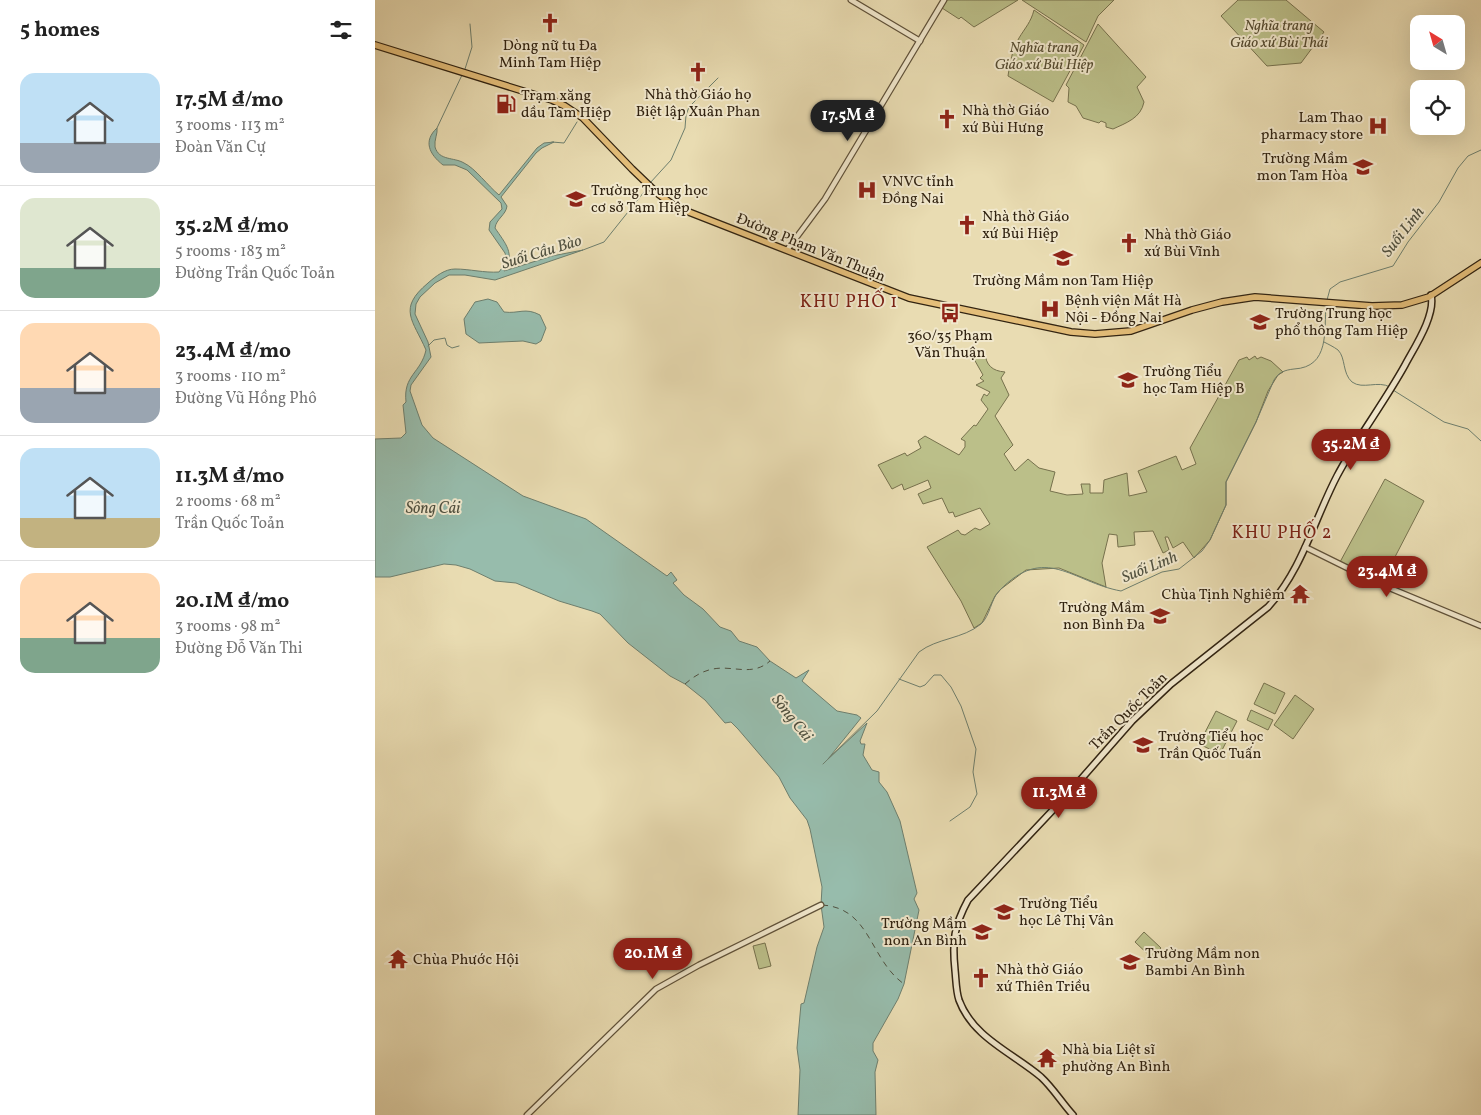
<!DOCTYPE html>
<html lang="en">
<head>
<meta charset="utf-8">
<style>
  :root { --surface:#fff; --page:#f2f2f2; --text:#222; --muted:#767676; --line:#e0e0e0; --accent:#8f2418 }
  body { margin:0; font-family:Vollkorn,serif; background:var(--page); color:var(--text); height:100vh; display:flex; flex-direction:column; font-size:19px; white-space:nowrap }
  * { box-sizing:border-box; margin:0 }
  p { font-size:16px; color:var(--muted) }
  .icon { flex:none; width:28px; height:28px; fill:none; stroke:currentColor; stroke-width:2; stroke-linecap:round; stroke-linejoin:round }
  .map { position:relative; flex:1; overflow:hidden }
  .side { display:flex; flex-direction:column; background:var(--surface); width:375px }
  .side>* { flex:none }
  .needle { width:32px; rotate:323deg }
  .buttons { position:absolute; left:1035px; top:15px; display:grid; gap:10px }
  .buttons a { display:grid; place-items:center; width:55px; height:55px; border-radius:10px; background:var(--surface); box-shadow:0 5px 20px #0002; font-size:25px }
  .price { position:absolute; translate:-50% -42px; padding:0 11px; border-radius:18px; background:var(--accent); color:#fff; font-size:16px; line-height:32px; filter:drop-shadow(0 1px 2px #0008) }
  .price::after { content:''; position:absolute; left:50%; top:30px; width:15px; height:11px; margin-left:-8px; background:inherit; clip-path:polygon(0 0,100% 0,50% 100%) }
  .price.selected { background:#222; color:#fff }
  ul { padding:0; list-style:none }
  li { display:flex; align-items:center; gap:15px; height:125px; padding:0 20px }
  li+li { border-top:1px solid var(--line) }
  li span { display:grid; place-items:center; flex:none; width:140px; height:100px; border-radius:15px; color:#555 }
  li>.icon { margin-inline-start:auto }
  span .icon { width:60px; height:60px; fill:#fffc; stroke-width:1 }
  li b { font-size:21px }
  h2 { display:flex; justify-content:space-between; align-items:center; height:60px; padding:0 20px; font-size:21px }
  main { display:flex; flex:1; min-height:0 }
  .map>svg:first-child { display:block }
  .green { fill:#bbbf89; stroke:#76714d }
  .water { fill:#97bcac; stroke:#6e7f6e }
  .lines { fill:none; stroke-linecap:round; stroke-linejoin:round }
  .stream { stroke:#6e7f6e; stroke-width:1 }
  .ferry { stroke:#505140; stroke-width:1; stroke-dasharray:6 5; stroke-linecap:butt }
  .tertiary-casing { stroke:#5f5139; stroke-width:7 }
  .secondary-casing { stroke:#312311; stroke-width:8 }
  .primary-casing { stroke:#312311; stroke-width:8 }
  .tertiary { stroke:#f1e8cd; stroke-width:4.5 }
  .secondary { stroke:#f1e8cd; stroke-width:5 }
  .primary { stroke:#e4be79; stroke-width:5.5 }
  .labels { text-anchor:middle; stroke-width:4; stroke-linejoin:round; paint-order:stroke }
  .park-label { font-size:15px; font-style:italic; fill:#544a2f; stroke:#f1e8cd }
  .poi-label { font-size:15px; fill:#312311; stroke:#f1e8cd; text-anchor:start }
  .street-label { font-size:15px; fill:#312311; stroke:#f1e8cd }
  .water-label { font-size:16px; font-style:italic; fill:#505140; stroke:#f1e8cd }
  .quarter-label { font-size:18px; letter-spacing:1px; fill:#7a1f14; stroke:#f1e8cd }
</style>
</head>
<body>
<main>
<section class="side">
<h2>5 homes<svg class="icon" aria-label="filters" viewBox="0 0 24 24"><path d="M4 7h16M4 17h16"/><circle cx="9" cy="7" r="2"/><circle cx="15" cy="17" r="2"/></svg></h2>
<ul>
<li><span style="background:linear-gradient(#bfe0f5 70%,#9aa5b1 0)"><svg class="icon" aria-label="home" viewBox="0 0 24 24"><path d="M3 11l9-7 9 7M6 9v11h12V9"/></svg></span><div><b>17.5M ₫/mo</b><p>3 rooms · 113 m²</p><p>Đoàn Văn Cự</p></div></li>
<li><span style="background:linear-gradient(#dfe7d0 70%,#7fa58c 0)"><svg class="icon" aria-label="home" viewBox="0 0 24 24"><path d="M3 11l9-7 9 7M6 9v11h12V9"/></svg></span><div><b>35.2M ₫/mo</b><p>5 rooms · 183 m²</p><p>Đường Trần Quốc Toản</p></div></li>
<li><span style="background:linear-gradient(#ffd9b3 65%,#9aa5b1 0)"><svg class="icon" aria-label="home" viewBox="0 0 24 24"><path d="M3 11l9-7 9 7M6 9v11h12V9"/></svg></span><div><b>23.4M ₫/mo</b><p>3 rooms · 110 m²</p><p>Đường Vũ Hồng Phô</p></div></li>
<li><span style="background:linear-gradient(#bfe0f5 70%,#c2b280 0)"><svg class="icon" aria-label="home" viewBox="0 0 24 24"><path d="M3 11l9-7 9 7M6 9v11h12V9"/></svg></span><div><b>11.3M ₫/mo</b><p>2 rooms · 68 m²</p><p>Trần Quốc Toản</p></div></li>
<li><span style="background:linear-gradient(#ffd9b3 65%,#7fa58c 0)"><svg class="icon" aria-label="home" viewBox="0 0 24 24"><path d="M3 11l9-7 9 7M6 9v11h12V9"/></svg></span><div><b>20.1M ₫/mo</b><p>3 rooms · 98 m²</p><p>Đường Đỗ Văn Thi</p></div></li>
</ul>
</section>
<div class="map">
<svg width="1106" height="1115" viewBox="0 0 1106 1115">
  <rect width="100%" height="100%" fill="#e9dcb2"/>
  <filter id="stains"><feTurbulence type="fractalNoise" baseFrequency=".004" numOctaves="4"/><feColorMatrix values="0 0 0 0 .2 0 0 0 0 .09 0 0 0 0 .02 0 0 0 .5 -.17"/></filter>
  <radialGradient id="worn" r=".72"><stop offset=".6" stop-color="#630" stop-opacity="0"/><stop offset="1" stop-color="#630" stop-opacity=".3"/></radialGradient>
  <!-- green -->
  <g class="green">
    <path d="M572,0h71l-44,27 -13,-10 -2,2 -17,-11z"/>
    <path d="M647,0h92l-16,16 -12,26z"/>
    <path d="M863,0h48l38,32 -23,31 -34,3 -46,-50z"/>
    <path d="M659,10l50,35 -31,57 -45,-26c2,-13 4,-26 11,-38 6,-10 12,-16 15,-28z"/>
    <path d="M723,24l48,53 -9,10 7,15c-3,16 -18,21 -31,27l-7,-2v-4l-5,-2 -2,2 -16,-5 -7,-12 -8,-4 1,-14 -3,-3z"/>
    <path d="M610,353c1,12 7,18 20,19l-4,6 8,17 -14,21 18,29 -9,9 11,17 13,-12 11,9 16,4 -5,19 17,4 16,-1 -2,-10h9v9h13l1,-13 23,-7 2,23 18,-4 -9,-21 38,-15 6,14 14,-6 -6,-16 49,-88 8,-3 2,3 6,-4 2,3 4,-2 10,4 12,11 -5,3 -10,16 -12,31 -30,60v23l-16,35 -16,18 -11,-16 -10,6 -5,-11h-3l4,13 -6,3 -10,-22 -19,1 1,13 -17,2 -1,-12 -8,-1 -7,29 4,24 -47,-19 -33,2 -25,19 -6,7 -13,27 -8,5 -13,-27 -34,-54 31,-17 3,4 4,1 10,-7 5,2 10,-6 -10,-16 -25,9 -2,-5 -4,1 -7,-15 -19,6 -5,-10 13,-6 -3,-8 -24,10 -2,-6 -10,5 -14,-24 27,-12 2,3 14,-8 -3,-7 7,-5 34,19 6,-8v-6l-4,-2 13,-14 2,1 12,-17 -7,-9 3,-6 3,2 3,-4 -14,-7 8,-4 -4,-3 3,-3 -9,-16z"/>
    <path d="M1010,479l39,22 -42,81 -42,-20z"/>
    <path d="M889,683l21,10 -10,21 -21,-10z"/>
    <path d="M920,695l19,14 -21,30 -19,-14z"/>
    <path d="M876,710l22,10 -5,10 -21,-10z"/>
    <path d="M841,711l21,10 -17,33 -21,-10z"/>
    <path d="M769,932l17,16 -9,10 -17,-16z"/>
    <path d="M390,943l6,23 -12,3 -6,-23z"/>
  </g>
  <!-- water -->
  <g class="water">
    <path d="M62,128c1,5 -3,12 -2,19 4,14 19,10 29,16 11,5 24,23 35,32l38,-47 7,-5 10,-1 -12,6 -6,5 -35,44 6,9c-1,9 -11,13 -12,22 10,15 21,26 9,43l48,-15 31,-6 -88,30 -30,-5h-16l-14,8 -15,14 -4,7 -1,10 13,28 3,15 -20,28 -1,6 12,34 11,13 90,58 63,23 81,57 4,-4 6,8 -4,3 11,12 19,14 17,18 11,4 8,10 18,6 13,14 26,17 13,-8 -7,11 35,30 20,4 4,3 -33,41 39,-36 -7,18 1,3h4l-2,11 9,15 7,2v10l8,10 13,29 17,72 -3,6 5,11 -15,74 -6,15 -25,44v8l5,9 -3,12 1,43h-78l2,-45 -3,-22 4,-44 3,-1 13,-56 7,-20 -3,-22 1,-18 -12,-58 -3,-9 -17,-22 -11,-21 -41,-48 -7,-7 -6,1 -20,-23 -20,-16 -15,-8 -42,-33 -28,-29 -8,-3 -33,-10 -43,-18 -21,-2 -25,-12 -14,-4 -12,-1 -54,13h-15v-138l26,-1 5,-5 -3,-28 3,-3c-3,-27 15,-29 20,-52 -13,-30 -29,-41 2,-67 8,-7 17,-14 27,-14 15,0 29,4 44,3l8,-11 -2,-8 -16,-23 1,-8 12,-13 -1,-6 -34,-33 -12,-5h-12c-14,-11 -20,-24 -6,-37z"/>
    <path d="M113,299l9,3 7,10c15,2 21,-5 36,3l6,13 -5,13 -5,3 -13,-3 -44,2 -13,-9 -2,-15 11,-17z"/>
  </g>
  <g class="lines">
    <!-- stream -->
    <g class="stream">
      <path d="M90,69l7,-22 -2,-23"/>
      <path d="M62,128l25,-53"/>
      <path d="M177,142l12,1 13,-21"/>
      <path d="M275,183l21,-23 14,-32 1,-13 3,-8 29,-29"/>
      <path d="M208,250l21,-8 44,-55"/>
      <path d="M952,300l3,-11 10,-7 53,-16 15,-24 31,-40 19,-34 10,-12 13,-6"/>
      <path d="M949,342c4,2 10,5 14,8 8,8 4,23 14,32 11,8 26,-2 38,5"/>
      <path d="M53,346l6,-6 11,-2 2,7 5,3 7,-2"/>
      <path d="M1018,390l51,32 24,7 13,12"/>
      <path d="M524,679l21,8 5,-2 9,-10h7l10,12 10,19 15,43 -3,23 4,22 -7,13 -20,14"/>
      <path d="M448,764l54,-53 42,-59c18,-14 44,-13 62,-28 9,-8 10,-25 18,-33 46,-48 73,-9 122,0l41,-19 17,-3 23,-18 8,-11 16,-35v-23l30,-60 18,-42c5,-8 11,-10 20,-11 36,-2 30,-38 32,-65"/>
    </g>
    <!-- ferry -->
    <g class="ferry">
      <path d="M310,684c8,-7 17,-13 28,-15 20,-4 39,8 57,-8"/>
      <path d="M447,905c49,3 47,54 82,79"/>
    </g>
    <defs>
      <g id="tertiary">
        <path d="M476,0l69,41"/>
        <path d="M412,250l38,-51 119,-199"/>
        <path d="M930,547l75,37 101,42"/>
        <path d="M152,1115l129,-126 43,-24 122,-60"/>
      </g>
      <path id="secondary" d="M698,1115c-11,-12 -20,-27 -32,-38 -28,-24 -68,-39 -82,-77 -3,-9 -3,-21 -4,-30 -3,-29 -1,-44 13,-70l100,-106 64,-73 39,-37 97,-77c34,-37 46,-87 69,-131 20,-38 47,-73 68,-111 9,-17 31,-50 26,-70"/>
      <path id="primary" d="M0,45l177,55 13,6 18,12 49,51 25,24 19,14 233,91 162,34 24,2 36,-3 61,-21 30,-8 33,-5 117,9 30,-1 27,-8 52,-34"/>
    </defs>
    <!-- tertiary casing -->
    <use href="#tertiary" class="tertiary-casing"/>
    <!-- secondary casing -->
    <use href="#secondary" class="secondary-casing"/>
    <!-- primary casing -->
    <use href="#primary" class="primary-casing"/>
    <!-- tertiary -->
    <use href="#tertiary" class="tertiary"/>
    <!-- secondary -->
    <use href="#secondary" class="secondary"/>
    <!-- primary -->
    <use href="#primary" class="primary"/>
  </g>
  <!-- icons -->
  <defs>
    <symbol id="church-bare" viewBox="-9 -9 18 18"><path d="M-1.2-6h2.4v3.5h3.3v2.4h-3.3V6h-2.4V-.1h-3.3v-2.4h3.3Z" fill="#8f2418" stroke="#f1e8cd" stroke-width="2.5" paint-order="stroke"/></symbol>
    <symbol id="fuel-bare" viewBox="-9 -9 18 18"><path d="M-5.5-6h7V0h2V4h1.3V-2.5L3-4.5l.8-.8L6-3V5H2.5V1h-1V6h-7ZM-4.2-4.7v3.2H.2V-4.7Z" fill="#8f2418" stroke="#f1e8cd" stroke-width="2.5" paint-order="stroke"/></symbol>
    <symbol id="hospital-bare" viewBox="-9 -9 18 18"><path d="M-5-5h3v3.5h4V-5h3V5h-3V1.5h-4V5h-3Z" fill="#8f2418" stroke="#f1e8cd" stroke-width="2.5" paint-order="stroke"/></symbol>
    <symbol id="school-bare" viewBox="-9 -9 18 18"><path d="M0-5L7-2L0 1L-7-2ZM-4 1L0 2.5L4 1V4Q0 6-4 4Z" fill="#8f2418" stroke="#f1e8cd" stroke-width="2.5" paint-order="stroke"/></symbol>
    <symbol id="bus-bare" viewBox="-9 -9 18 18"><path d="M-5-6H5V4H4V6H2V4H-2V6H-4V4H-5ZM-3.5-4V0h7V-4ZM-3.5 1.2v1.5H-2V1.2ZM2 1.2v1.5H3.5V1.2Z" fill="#8f2418" stroke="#f1e8cd" stroke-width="2.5" paint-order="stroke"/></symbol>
    <symbol id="temple-bare" viewBox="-9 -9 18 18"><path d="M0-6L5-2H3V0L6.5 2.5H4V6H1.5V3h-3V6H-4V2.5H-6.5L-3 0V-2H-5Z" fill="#8f2418" stroke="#f1e8cd" stroke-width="2.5" paint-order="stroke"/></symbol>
  </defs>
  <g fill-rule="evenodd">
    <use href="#church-bare" x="161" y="9" width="28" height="28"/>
    <use href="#church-bare" x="309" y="58" width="28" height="28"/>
    <use href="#fuel-bare" x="117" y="90" width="28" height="28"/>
    <use href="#church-bare" x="558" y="105" width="28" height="28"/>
    <use href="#hospital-bare" x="989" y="112" width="28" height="28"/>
    <use href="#school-bare" x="974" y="153" width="28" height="28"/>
    <use href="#hospital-bare" x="478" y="176" width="28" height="28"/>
    <use href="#school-bare" x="187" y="185" width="28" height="28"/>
    <use href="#church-bare" x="578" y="211" width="28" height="28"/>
    <use href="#church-bare" x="740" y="229" width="28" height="28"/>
    <use href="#school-bare" x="674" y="244" width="28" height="28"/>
    <use href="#hospital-bare" x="661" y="295" width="28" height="28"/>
    <use href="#bus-bare" x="561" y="299" width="28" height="28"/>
    <use href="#school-bare" x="871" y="308" width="28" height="28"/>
    <use href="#school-bare" x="739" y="366" width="28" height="28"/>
    <use href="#temple-bare" x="911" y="580" width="28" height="28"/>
    <use href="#school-bare" x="771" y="602" width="28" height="28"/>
    <use href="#school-bare" x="754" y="731" width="28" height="28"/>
    <use href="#school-bare" x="615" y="898" width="28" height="28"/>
    <use href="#school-bare" x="593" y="918" width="28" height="28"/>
    <use href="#temple-bare" x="9" y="945" width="28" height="28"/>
    <use href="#school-bare" x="741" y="948" width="28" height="28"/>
    <use href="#church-bare" x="592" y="964" width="28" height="28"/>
    <use href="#temple-bare" x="658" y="1044" width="28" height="28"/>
  </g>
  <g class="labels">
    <!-- park labels -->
    <g class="park-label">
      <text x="904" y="30">Nghĩa trang<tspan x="904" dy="17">Giáo xứ Bùi Thái</tspan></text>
      <text x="669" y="52">Nghĩa trang<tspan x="669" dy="17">Giáo xứ Bùi Hiệp</tspan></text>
    </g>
    <!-- poi labels -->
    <g class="poi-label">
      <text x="175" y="50" text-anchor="middle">Dòng nữ tu Đa<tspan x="175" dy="17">Minh Tam Hiệp</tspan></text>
      <text x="323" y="99" text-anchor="middle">Nhà thờ Giáo họ<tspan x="323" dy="17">Biệt lập Xuân Phan</tspan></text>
      <text x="146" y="100">Trạm xăng<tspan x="146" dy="17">dầu Tam Hiệp</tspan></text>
      <text x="587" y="115">Nhà thờ Giáo<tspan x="587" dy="17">xứ Bùi Hưng</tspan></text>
      <text x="988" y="122" text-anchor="end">Lam Thao<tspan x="988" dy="17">pharmacy store</tspan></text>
      <text x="973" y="163" text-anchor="end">Trường Mầm<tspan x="973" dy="17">mon Tam Hòa</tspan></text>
      <text x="507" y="186">VNVC tỉnh<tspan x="507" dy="17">Đồng Nai</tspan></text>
      <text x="216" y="195">Trường Trung học<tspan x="216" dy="17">cơ sở Tam Hiệp</tspan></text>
      <text x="607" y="221">Nhà thờ Giáo<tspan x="607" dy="17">xứ Bùi Hiệp</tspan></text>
      <text x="769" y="239">Nhà thờ Giáo<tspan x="769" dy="17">xứ Bùi Vĩnh</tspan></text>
      <text x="688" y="285" text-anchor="middle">Trường Mầm non Tam Hiệp</text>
      <text x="690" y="305">Bệnh viện Mắt Hà<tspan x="690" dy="17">Nội - Đồng Nai</tspan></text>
      <text x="900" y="318">Trường Trung học<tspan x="900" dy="17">phổ thông Tam Hiệp</tspan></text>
      <text x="575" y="340" text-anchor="middle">360/35 Phạm<tspan x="575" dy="17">Văn Thuận</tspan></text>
      <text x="768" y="376">Trường Tiểu<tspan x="768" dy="17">học Tam Hiệp B</tspan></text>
      <text x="910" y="599" text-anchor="end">Chùa Tịnh Nghiêm</text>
      <text x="770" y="612" text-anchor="end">Trường Mầm<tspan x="770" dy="17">non Bình Đa</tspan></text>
      <text x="783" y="741">Trường Tiểu học<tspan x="783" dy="17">Trần Quốc Tuấn</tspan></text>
      <text x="644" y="908">Trường Tiểu<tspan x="644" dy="17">học Lê Thị Vân</tspan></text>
      <text x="592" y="928" text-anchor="end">Trường Mầm<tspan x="592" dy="17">non An Bình</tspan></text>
      <text x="770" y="958">Trường Mầm non<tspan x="770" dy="17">Bambi An Bình</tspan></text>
      <text x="38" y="964">Chùa Phước Hội</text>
      <text x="621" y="974">Nhà thờ Giáo<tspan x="621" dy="17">xứ Thiên Triều</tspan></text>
      <text x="687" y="1054">Nhà bia Liệt sĩ<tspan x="687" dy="17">phường An Bình</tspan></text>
    </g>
    <!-- street labels -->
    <g class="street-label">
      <text transform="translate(436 247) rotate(22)" y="5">Đường Phạm Văn Thuận</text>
      <text transform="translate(753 711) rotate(-45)" y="5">Trần Quốc Toản</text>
    </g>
    <!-- water labels -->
    <g class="water-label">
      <text transform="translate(1027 231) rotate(-52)" y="6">Suối Linh</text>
      <text transform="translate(166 251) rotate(-17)" y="6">Suối Cầu Bào</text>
      <text x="58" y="513">Sông Cái</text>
      <text transform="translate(774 566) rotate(-22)" y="6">Suối Linh</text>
      <text transform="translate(418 717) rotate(51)" y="6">Sông Cái</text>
    </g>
    <!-- quarter labels -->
    <g class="quarter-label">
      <text x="474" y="307">KHU PHỐ 1</text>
      <text x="907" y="538">KHU PHỐ 2</text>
    </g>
  </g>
  <rect width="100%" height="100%" filter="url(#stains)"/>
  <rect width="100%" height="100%" fill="url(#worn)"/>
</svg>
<div class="buttons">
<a><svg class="needle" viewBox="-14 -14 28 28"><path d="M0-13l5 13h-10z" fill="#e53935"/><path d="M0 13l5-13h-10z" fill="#767676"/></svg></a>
<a><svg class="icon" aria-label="locate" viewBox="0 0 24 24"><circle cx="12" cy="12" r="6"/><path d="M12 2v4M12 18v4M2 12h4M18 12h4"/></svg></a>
</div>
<b class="price selected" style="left:473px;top:142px">17.5M ₫</b>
<b class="price" style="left:976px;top:471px">35.2M ₫</b>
<b class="price" style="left:1012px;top:598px">23.4M ₫</b>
<b class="price" style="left:684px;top:819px">11.3M ₫</b>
<b class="price" style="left:278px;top:980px">20.1M ₫</b>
</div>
</main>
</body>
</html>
